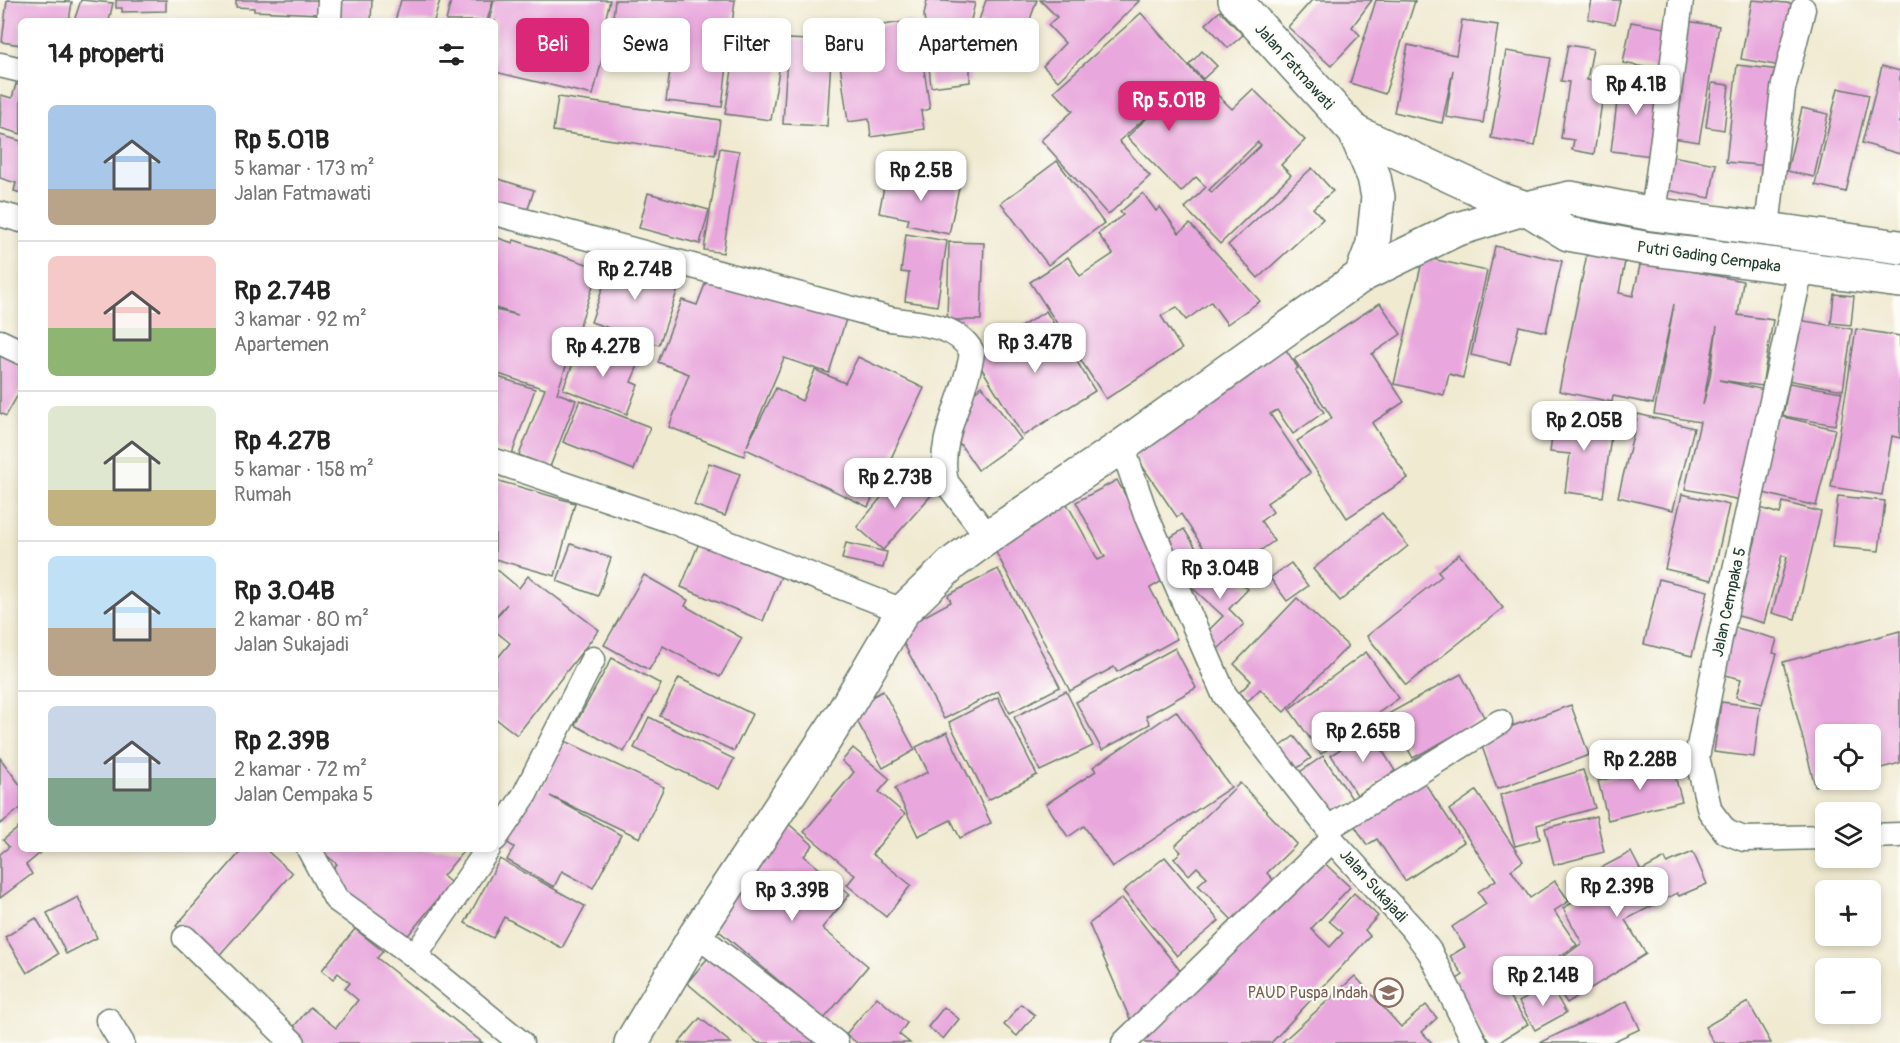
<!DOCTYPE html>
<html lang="id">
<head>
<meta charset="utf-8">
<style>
  :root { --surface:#fff; --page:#f6f6f6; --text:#222; --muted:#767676; --line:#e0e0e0; --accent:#db2777 }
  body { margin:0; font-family:Pangolin,sans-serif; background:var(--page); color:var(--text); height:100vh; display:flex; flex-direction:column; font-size:22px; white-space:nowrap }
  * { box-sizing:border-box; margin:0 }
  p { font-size:20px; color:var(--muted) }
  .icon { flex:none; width:33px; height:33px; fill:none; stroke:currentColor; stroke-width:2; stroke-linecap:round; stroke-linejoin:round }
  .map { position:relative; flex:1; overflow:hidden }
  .side { position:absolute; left:18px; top:18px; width:480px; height:834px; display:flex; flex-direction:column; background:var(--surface); border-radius:9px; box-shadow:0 3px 9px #0003 }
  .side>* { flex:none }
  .banner { position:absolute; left:516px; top:18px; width:570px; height:54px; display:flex; gap:12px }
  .fabs { position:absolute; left:1815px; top:724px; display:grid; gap:12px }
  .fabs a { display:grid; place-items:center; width:66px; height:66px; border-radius:9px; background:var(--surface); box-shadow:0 3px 9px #0003; font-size:30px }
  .price { position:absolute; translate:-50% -51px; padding:0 14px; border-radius:12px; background:#fff; color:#222; font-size:20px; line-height:39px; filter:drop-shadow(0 2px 3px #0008) }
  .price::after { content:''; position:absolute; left:50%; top:36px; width:18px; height:14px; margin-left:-9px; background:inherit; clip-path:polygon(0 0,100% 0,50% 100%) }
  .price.active { background:var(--accent); color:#fff }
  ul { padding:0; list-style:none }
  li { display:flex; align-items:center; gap:18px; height:150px; padding:0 30px }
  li+li { border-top:2px solid var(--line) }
  li span { display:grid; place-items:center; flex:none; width:168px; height:120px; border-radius:9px; color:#555 }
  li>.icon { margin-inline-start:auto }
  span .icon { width:72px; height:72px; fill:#fffc; stroke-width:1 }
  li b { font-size:26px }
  h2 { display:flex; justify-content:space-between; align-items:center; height:72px; padding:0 30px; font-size:26px }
  .chip { padding:0 21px; border-radius:9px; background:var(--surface); box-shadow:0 3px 9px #0003; font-size:21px; line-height:54px }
  .chip.active { background:var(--accent); color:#fff }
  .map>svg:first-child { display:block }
  .building { fill:#e9a8dd; fill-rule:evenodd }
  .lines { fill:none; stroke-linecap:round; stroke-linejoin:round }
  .street-casing { stroke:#687a6b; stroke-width:27 }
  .secondary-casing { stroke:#687a6b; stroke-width:36 }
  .street { stroke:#fff; stroke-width:24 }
  .secondary { stroke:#fff; stroke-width:33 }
  .labels { text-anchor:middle; stroke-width:4.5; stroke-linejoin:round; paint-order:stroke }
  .street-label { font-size:16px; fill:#1f3d34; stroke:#fdfcf7 }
  .education-label { font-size:16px; fill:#785e54; stroke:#fdfcf7; text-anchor:end }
</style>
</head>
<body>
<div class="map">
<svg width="1900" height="1043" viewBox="0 0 1900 1043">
  <rect width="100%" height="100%" fill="#fdfcf7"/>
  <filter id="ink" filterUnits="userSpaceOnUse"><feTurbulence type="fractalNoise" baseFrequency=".0167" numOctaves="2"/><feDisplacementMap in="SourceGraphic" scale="12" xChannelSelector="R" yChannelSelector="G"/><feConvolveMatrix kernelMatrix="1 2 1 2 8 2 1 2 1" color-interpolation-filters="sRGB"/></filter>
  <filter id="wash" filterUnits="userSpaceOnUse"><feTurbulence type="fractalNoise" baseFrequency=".008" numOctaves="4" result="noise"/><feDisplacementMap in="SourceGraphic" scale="24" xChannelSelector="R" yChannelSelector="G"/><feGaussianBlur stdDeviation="1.35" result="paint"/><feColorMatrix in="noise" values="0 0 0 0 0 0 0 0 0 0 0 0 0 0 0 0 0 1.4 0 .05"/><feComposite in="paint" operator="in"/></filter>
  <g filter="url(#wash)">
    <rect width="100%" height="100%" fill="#f0ead1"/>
    <g id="blocks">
      <!-- building -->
      <g class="building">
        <path d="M7,0l65,2 -3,19h-48v24l-19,-3z"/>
        <path d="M81,0l32,3 -4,18h-35z"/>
        <path d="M116,0h50v11l-44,1v-4h-6z"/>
        <path d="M236,0h83v14l-65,-3v-3l-18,-1z"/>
        <path d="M337,0h35l-1,21h-35z"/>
        <path d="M401,0h39l-6,21h-39z"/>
        <path d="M451,0h42l-6,21h-41z"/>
        <path d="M494,0h116l-6,26 6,2 -17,67 -98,-23v-51h-6z"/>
        <path d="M615,0h120l-13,107 -56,-6 5,-38 -33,-3v-5l-29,-3z"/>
        <path d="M927,0l48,3 -5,21v58l-39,5 -7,-72z"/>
        <path d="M986,0h51l-14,39 -45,-16z"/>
        <path d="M1040,0h100l-82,81 -15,-15 22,-23 -17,-18 9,-8z"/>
        <path d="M1312,0h60l-20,27 8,8 -29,31 -43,-39z"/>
        <path d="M1376,0l39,1 -30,93 -35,-11z"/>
        <path d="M1592,0h28l-5,24 -27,-5z"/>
        <path d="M1752,0l46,4 -12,63 -45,-8z"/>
        <path d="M1220,11l23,24 -15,13 -22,-24z"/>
        <path d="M1141,13l54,60 37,36 21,-20 52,51 -24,25 10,10 -71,69 -35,-36 21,-21 -10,-10 -15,15 -54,-55 42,-40 -50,44 31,35 -42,39 -67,-75 32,-29 -19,-20zM1258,142l3,3 -49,47 -3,-2z"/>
        <path d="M1462,20l36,5 -15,98 -37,-6 7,-47 -11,53 -48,-11 14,-67 48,10z"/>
        <path d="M909,21l2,17 8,-2 11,73 -9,2 3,18 -53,8 -2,-18 -21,3 -10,-72 21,-4 -2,-17z"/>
        <path d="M1686,21l33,5 -20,116 -33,-5z"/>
        <path d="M1631,22l40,7 -7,42 -41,-8z"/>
        <path d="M788,39l44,2 -5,85 -44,-2z"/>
        <path d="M1568,45l25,4 -6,31 18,3 -11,71 -22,-4 2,-10 -13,-2 8,-56 -8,-1z"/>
        <path d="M1202,51l15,15 -14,13 -14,-14z"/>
        <path d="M1506,51l45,7 -16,88 -44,-8z"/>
        <path d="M734,57l46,7 -9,56 -46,-6z"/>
        <path d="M1737,65l43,5 -11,96 -43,-4z"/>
        <path d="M1882,66l18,5v83l-38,-11z"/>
        <path d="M1620,77l41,4 -9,75 -41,-5z"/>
        <path d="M1712,83l17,2 -5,45 -18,-3z"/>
        <path d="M16,84l5,2v48l-21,-6 1,-33 11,3z"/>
        <path d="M1838,88l31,7 -23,97 -31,-7z"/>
        <path d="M558,97l162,23 -5,35 -162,-24z"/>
        <path d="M1802,108l26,6 -14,63 -27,-6z"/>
        <path d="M0,135l21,6v52l-7,-2 2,-8 -16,-5z"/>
        <path d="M720,148l19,3 -16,102 -19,-3z"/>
        <path d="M1666,155l50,9 -6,34 -50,-9z"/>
        <path d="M1057,161l47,62 -56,42 -47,-62z"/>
        <path d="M1312,168l21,23 -20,17 10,11 -65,59 -30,-33z"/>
        <path d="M918,175l42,8 -11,51 -42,-9 2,-6 -30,-6 7,-37 31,6z"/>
        <path d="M495,178l39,12 -8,25 -31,-9z"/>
        <path d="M648,193l61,17 -9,34 -61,-16z"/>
        <path d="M1143,193l13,18 4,-4 19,26 11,-9 70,77 -33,23 -16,-22 -25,18 -9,-13 -16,9 21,33 -76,50 -76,-117 38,-25 12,19 33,-22 -15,-20 25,-19 -3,-3z"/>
        <path d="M906,234l41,7 -10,65 -32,-5 4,-28 -8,-1z"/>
        <path d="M495,237l18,6 1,-3 85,28 -42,125 19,7 -26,67 -31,-12 26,-66 -50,-16v-63l23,5 -23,-7z"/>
        <path d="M949,242l35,1 -3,77h-34z"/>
        <path d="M1495,246l67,15 -16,71 -27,-6 -9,38 -39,-9z"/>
        <path d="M1588,249l38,7 -7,37 14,3 8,-35 102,20 -5,34 35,5 -11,66 -43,-6 46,10 -24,110 -56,-11 15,-67 -46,-8 20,-110 -21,100 -40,-8 -1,6 -53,-11zM1717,326l-7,51 -7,28z"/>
        <path d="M615,252l30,11 -4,10 38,13 -20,59 -68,-23z"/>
        <path d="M1423,257l64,14 -24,107 -14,-4 -5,21 -50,-11z"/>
        <path d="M709,274l138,42 -18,57 -45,-15 -37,88 29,-58 26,13 13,-31 30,13 13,-26 66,31 -56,119 -122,-58 -2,7 -75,-29 20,-53 -31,-12 24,-62 15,5z"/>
        <path d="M1834,294l20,2 -3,29 -20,-2z"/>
        <path d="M1380,303l21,31 -29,20 32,48 -32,21 36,55 -61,40 -50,-77 35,-23 -38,-59z"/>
        <path d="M1046,311l49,80 -72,45 -49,-80z"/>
        <path d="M1793,319l59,10 -9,61 -62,-11z"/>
        <path d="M1856,329l44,7v102l-8,-2 -10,59 -51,-8z"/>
        <path d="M582,341l57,22 -8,19 7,3 -11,29 -64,-25z"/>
        <path d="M1281,342l17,26 -3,2 29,42 -31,22 -16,-24 -7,4 40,59 -43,30 6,9 -12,9 13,20 -45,31 -13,-21 -7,5 -28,-42 -4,3 -45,-66z"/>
        <path d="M0,349l21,11v29l-15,27 -6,-3z"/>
        <path d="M495,376l40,13 -23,65 -17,-5z"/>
        <path d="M1789,383l53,9 -7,33 -52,-9z"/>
        <path d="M982,386l39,53 -43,31 -27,-39 16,-12 -10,-14z"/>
        <path d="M580,400l70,27 -16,43 -71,-28z"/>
        <path d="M1555,414l58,7 -10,76 -38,-5 5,-38 -20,-2z"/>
        <path d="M1638,414l56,14 -21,82 -55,-13z"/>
        <path d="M1775,415l60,14 -19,77 -61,-15z"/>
        <path d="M709,463l31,11 -15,42 -31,-11z"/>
        <path d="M906,467l28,25 -51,58 -26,-23z"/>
        <path d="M1117,480l52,97 -19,11 27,51 -60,33 -3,-5 -44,24 -79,-148 75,-41 32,58 7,-3 -29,-55z"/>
        <path d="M499,481l76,22 -20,73 -60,-17v-72z"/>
        <path d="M1682,494l47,11 -17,75 -47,-11z"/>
        <path d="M1838,496l47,5 -6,50 -47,-4z"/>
        <path d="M1783,502l38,10 -26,107 -23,-6 15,-56 -5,-2 -18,68 -29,-8 21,-77 -11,-3 8,-29 27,8z"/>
        <path d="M1382,513l26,33 -68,55 -27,-32z"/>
        <path d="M1184,529l22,35 -23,14 -22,-35z"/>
        <path d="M701,538l82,33 -20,50 -82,-34z"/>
        <path d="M846,543l41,9 -4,16 -41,-9z"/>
        <path d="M571,544l40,14 -13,38 -41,-15z"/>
        <path d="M1459,554l44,54 -97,77 -39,-49 75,-60 -4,-5z"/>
        <path d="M1212,557l36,32 -19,20 15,15 -27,26 -14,-14 20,-20 -35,-32z"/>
        <path d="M1291,563l17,23 -21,15 -17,-23z"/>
        <path d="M495,568l24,20 9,-12 71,54 -82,105 -22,-17v-57l15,-18 -15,-12v-12l12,-15 -12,13z"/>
        <path d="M998,569l62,118 -50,26 -12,-22 -54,28 -47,-88 54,-29 -3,-7z"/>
        <path d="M644,575l44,25 -3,6 57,32 -22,39 -57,-31 -14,24 -45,-25z"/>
        <path d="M1659,579l49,12 -16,65 -48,-12z"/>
        <path d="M1297,598l51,48 -64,66 -24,-23 -12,12 -9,-8 12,-12 -17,-17z"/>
        <path d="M1730,626l47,13 -4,14 4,1 -15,50 -26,-7 5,-18 -23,-6z"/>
        <path d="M1900,631v132l-30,8v-36h-44v45l8,1 -19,5 -32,-124z"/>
        <path d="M1175,648l21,40 -50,28 4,8 -48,26 -26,-48z"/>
        <path d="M1366,652l33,46 -78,56 -32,-45z"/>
        <path d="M612,658l49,26 -37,68 -49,-27z"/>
        <path d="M1461,674l24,45 -72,39 -25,-44z"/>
        <path d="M679,678l73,36 -18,37 -74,-35z"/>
        <path d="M883,691l32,59 -32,18 -33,-60z"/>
        <path d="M1066,691l27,55 -53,25 -26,-54z"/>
        <path d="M998,697l39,78 -49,25 -39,-78z"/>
        <path d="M1721,702l39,5 -6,50 -40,-5z"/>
        <path d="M1571,705l18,50 -92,34 -18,-51z"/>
        <path d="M1176,711l55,76 -119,80 -28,-41 -16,11 -22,-33 50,-33 -3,-4z"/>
        <path d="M649,717l85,42 -16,30 -84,-41z"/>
        <path d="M1370,730l25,41 -38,24 -26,-40z"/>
        <path d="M947,732l44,91 -31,15 -9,-18 -33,16 -23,-48 33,-16 -12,-25z"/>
        <path d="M1294,736l17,22 -19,14 -17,-21z"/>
        <path d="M565,741l99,46 -24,51 -90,-42 71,39 -28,53 -31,-17 -8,16 -47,-27 7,-13 -8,-5 28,-53 6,3z"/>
        <path d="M853,748l37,31 -11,13 26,22 -33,40 39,31 -25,32 -39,-32 8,-10 -51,-43 50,-60 -12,-11z"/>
        <path d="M1323,756l30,44 -26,18 -30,-44z"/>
        <path d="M0,758l21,28v22l-21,16z"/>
        <path d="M1671,762l11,39 -74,19 -10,-39z"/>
        <path d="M1583,770l12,38 -58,17 3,14 -25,7 -15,-51z"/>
        <path d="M1422,779l42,63 -59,39 -28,-42 -10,6 -18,-28z"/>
        <path d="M1240,783l57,61 -30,29 9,10 -41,40 -37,-38 9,-8 -10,-10 -8,8 -15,-17 7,-6 -6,-6z"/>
        <path d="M1476,791l47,70 -12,9 19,28 25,-17 14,20 -15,10 23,34 -71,47 22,32 -30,19h-7l-40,-60 12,-8 -13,-19 15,-9 -13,-20 34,-23 -8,-12 18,-12 -47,-70z"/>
        <path d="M1596,816l8,36 -50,13 -9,-37z"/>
        <path d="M783,819l30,26 -9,11 46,38 -28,34 46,38 -44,53 -112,-94z"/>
        <path d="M21,826v23h24l-19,16 6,9 -32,24v-44l9,-7 -6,-7z"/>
        <path d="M243,849h22l27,24 -77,87 -39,-34z"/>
        <path d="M319,849h146l-22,27 8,7 -46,56 -78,-63 10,-12z"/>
        <path d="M1631,852l10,19 24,-13 2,5 26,-11 14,32 -28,12 -2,-3 -52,27 21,34 -79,49 -21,-33 36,-27 -19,-35 36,-20 -8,-15z"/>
        <path d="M1165,857l54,64 -42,35 -54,-65z"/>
        <path d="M1319,858l31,29 -39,42 19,18 13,-14 -14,-12 25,-28 24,23 -13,14 5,6 -99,107h-125l-3,-3 59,-65 6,4z"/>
        <path d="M500,859l85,47 -23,42 -58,-31 -11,21 -28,-15z"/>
        <path d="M78,897l19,41 -31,16 -19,-41z"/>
        <path d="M1122,898l64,80 -53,48 -44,-102z"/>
        <path d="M36,918l22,36 -31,19 -22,-36z"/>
        <path d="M355,929l28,22 -6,7 106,85h-187l-9,-8 23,-28 26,21 22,-28 -13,-11 5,-6 -12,-10 -5,6 -11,-9z"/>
        <path d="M712,953l107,90h-61l-71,-60z"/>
        <path d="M1355,976l46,51 25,-22 11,13 -15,14 10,11h-151z"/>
        <path d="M1550,984l16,29 -31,17 -16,-28z"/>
        <path d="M877,997l30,26 -8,11 11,9h-53l-11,-9z"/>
        <path d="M1627,1001l13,28 -30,14h-71z"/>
        <path d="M1748,1002l23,41h-57l-9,-16z"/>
        <path d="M1021,1004l14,11 -18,21 -13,-11z"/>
        <path d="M944,1007l15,12 -16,20 -15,-12z"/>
        <path d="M700,1018l31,25h-52z"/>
      </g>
    </g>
  </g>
  <g filter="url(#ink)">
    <use href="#blocks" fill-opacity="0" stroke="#687a6b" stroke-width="1.5"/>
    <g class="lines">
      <defs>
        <g id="street">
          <path d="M329,21l1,-21"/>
          <path d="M0,65l21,5"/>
          <path d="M495,213l395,106c29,5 66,4 82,33 -5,43 -36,85 -26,130l42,55"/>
          <path d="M0,214l21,6"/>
          <path d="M1653,214l28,-214"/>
          <path d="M1767,228l16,-139 20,-80"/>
          <path d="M1801,269l-81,369 -23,119 13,54 16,21 18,7 82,-2"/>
          <path d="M0,342l21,10"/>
          <path d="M1122,446l24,69 78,179 104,134 4,12 81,89 17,23 45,91"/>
          <path d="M495,461l174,59 234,91"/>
          <path d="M1328,828l172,-106"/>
          <path d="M1870,836l30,-1"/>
          <path d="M495,839l29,-43 69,-137"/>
          <path d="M309,849l27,50 79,57 106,87"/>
          <path d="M696,934l140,109"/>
          <path d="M185,938l108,105"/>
          <path d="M415,956l73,-107"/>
          <path d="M108,1020l14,23"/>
          <path d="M1124,1043l208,-203"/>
        </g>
        <g id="secondary">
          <path d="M1355,132l145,67 26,9 42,26 76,14 256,33"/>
          <path d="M1361,276l94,-46 71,-22 44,-10 83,16 247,33"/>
          <path d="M631,1043l65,-109 148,-223 59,-100 50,-48 35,-26 134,-91 239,-170 12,-32 5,-47 -4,-20 -19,-45 -120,-132"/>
        </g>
      </defs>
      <!-- street casing -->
      <use href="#street" class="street-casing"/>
      <!-- secondary casing -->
      <use href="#secondary" class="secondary-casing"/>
      <!-- street -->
      <use href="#street" class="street"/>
      <!-- secondary -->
      <use href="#secondary" class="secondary"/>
    </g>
  </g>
  <!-- icons -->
  <defs>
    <symbol id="school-ring" viewBox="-11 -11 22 22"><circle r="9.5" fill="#fdfcf7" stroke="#8d6e63" stroke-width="1.5"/><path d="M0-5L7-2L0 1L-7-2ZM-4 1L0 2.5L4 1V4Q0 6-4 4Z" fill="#8d6e63"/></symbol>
  </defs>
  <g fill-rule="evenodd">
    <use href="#school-ring" x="1372" y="976" width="33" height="33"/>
  </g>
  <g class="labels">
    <!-- street labels -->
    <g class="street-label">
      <text transform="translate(1295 66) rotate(48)" y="6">Jalan Fatmawati</text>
      <text transform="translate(1709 256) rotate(8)" y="6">Putri Gading Cempaka</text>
      <text transform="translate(1728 602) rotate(-78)" y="6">Jalan Cempaka 5</text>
      <text transform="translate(1374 885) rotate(48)" y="6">Jalan Sukajadi</text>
    </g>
    <!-- education labels -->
    <g class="education-label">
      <text x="1368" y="998">PAUD Puspa Indah</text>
    </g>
  </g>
</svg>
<div class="fabs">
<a><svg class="icon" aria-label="locate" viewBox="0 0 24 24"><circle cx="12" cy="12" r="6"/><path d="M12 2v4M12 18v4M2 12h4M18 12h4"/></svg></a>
<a><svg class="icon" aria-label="layers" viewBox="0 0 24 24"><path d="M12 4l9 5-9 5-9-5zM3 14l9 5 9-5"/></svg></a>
<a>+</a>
<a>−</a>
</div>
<b class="price" style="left:1636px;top:116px">Rp 4.1B</b>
<b class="price active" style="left:1169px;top:132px">Rp 5.01B</b>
<b class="price" style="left:921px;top:202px">Rp 2.5B</b>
<b class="price" style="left:635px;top:301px">Rp 2.74B</b>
<b class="price" style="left:1035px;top:374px">Rp 3.47B</b>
<b class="price" style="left:603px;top:378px">Rp 4.27B</b>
<b class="price" style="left:1584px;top:452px">Rp 2.05B</b>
<b class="price" style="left:895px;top:509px">Rp 2.73B</b>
<b class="price" style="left:1220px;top:600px">Rp 3.04B</b>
<b class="price" style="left:1363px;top:763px">Rp 2.65B</b>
<b class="price" style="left:1640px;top:791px">Rp 2.28B</b>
<b class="price" style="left:1617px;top:918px">Rp 2.39B</b>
<b class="price" style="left:792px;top:922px">Rp 3.39B</b>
<b class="price" style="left:1543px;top:1007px">Rp 2.14B</b>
<div class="banner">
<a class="chip active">Beli</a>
<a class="chip">Sewa</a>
<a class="chip">Filter</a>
<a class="chip">Baru</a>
<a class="chip">Apartemen</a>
</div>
<section class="side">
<h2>14 properti<svg class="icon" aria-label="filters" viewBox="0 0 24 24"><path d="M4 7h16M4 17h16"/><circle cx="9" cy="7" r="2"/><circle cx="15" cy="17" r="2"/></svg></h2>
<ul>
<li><span style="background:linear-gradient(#a9c7e8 70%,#b9a48a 0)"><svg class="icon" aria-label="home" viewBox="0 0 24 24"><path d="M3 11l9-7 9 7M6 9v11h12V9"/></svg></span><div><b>Rp 5.01B</b><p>5 kamar · 173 m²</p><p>Jalan Fatmawati</p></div></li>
<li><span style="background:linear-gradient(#f6c9c9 60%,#8fb573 0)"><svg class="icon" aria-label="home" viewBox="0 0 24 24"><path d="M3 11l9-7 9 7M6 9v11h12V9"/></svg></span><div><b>Rp 2.74B</b><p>3 kamar · 92 m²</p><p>Apartemen</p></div></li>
<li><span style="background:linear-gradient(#dfe7d0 70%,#c2b280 0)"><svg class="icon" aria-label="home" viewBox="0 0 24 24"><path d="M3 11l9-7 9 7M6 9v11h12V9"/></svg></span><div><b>Rp 4.27B</b><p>5 kamar · 158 m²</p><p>Rumah</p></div></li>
<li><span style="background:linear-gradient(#bfe0f5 60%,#b9a48a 0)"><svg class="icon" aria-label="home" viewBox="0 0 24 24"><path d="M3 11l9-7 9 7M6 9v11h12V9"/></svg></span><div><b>Rp 3.04B</b><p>2 kamar · 80 m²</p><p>Jalan Sukajadi</p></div></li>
<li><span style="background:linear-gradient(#c9d6e8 60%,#7fa58c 0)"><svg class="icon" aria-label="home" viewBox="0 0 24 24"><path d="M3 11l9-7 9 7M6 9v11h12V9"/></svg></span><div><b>Rp 2.39B</b><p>2 kamar · 72 m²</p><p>Jalan Cempaka 5</p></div></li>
</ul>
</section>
</div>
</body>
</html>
